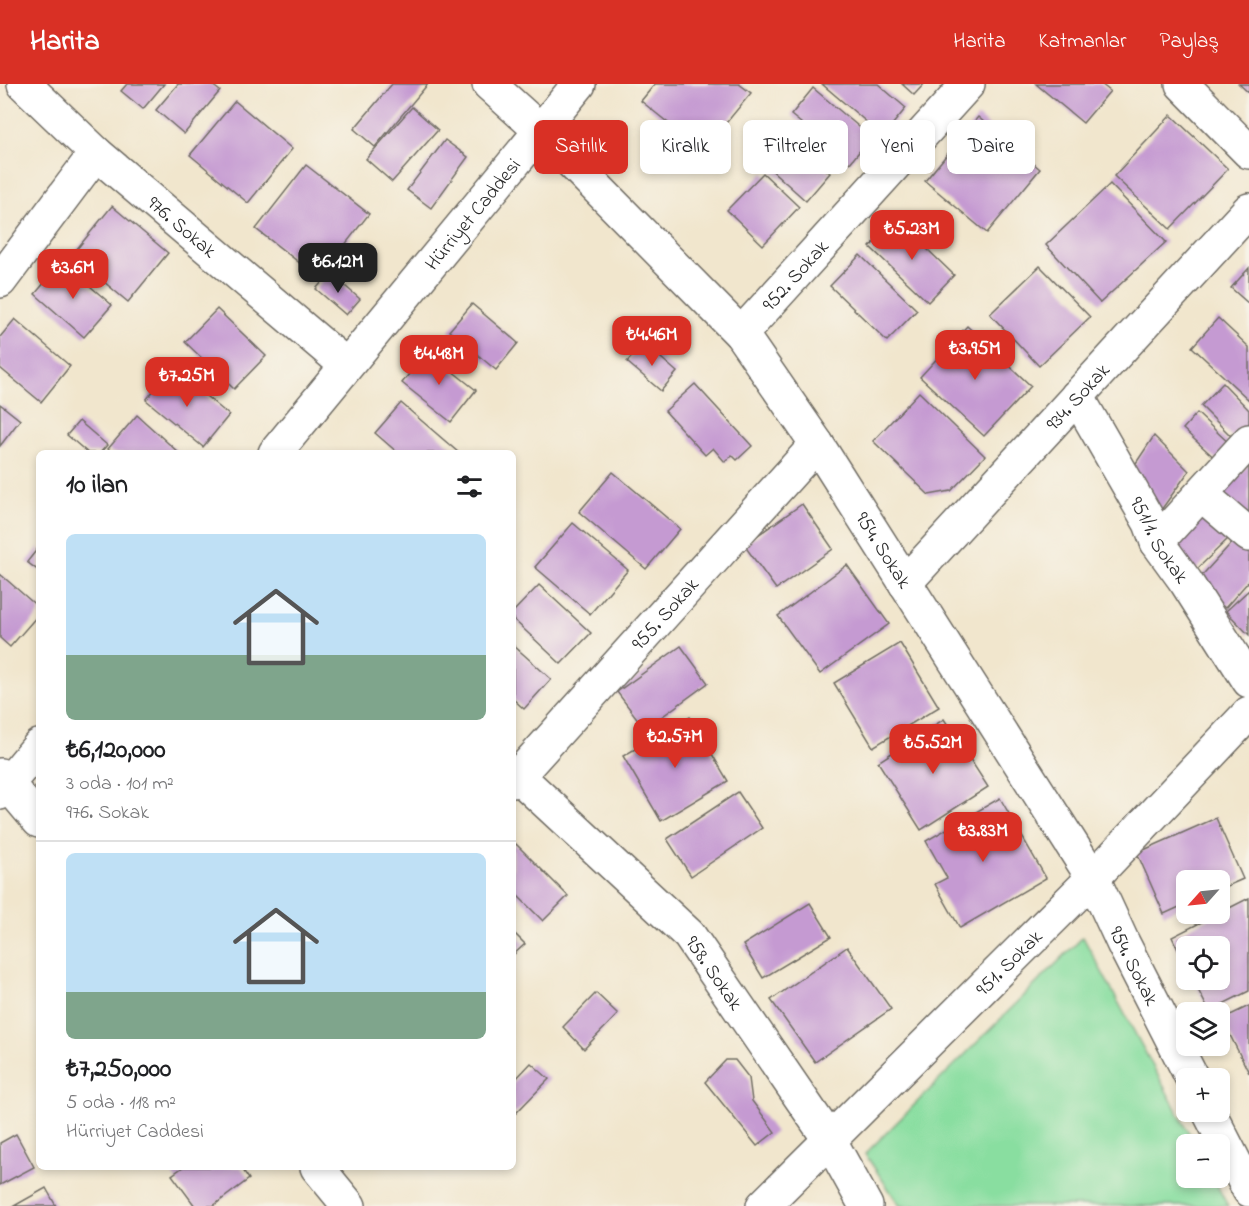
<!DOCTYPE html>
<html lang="tr">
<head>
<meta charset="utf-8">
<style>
  :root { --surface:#fff; --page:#f2f2f2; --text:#202124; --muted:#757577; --line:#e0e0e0; --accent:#d93025 }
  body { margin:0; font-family:"Indie Flower",sans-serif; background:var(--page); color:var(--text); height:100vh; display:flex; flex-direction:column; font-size:22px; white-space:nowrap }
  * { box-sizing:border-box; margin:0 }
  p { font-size:20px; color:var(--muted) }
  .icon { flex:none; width:33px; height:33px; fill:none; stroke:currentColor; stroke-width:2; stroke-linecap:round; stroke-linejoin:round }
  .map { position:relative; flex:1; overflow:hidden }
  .side { position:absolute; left:36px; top:366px; width:480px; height:720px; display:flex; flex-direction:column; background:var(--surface); border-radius:9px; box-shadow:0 3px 9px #0003 }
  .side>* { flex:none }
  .banner { position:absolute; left:534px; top:36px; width:570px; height:54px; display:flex; gap:12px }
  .needle { width:39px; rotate:243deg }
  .buttons { position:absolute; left:1176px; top:786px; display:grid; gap:12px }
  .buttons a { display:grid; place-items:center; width:54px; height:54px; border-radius:9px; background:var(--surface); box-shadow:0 3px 9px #0003; font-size:30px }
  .price { position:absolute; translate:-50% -51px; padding:0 14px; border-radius:12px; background:var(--accent); color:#fff; font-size:20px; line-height:39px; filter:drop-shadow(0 2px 3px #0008) }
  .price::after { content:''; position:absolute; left:50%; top:36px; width:18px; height:14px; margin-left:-9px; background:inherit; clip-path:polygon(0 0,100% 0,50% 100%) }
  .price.selected { background:#222; color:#fff }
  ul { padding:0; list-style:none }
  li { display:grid; align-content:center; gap:12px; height:318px; padding:0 30px }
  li+li { border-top:2px solid var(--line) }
  li span { display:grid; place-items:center; height:186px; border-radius:9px; color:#555 }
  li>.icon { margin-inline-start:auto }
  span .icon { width:108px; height:108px; fill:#fffc; stroke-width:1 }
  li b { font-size:26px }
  h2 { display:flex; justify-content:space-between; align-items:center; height:72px; padding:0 30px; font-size:26px }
  .chip { padding:0 21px; border-radius:9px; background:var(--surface); box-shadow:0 3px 9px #0003; font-size:21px; line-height:54px }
  .chip.selected { background:var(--accent); color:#fff }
  header { display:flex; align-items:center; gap:36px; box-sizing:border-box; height:84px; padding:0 30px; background:var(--accent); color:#fff }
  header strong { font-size:28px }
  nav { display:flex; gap:33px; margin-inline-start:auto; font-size:21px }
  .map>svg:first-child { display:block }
  .green { fill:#89dea0; stroke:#5a8466; stroke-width:1.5 }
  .building { fill:#c59ad2 }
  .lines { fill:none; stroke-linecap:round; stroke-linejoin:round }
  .minor-casing { stroke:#706c64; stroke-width:36 }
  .minor { stroke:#fff; stroke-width:33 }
  .labels { text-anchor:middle; stroke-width:4.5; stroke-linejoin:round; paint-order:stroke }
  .street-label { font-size:20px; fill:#2b2b2b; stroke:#f7f3e8 }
</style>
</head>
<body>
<header>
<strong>Harita</strong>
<nav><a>Harita</a><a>Katmanlar</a><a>Paylaş</a></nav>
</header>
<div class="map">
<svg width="1249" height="1122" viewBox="0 0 1249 1122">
  <rect width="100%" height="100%" fill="#f7f3e8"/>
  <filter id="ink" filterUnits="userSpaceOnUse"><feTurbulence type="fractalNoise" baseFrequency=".0167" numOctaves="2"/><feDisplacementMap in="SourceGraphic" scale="12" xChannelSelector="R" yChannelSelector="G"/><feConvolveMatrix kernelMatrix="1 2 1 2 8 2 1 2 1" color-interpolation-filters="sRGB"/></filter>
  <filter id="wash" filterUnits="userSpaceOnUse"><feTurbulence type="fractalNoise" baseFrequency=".008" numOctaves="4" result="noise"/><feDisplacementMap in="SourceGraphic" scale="24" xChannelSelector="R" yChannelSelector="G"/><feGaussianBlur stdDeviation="1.35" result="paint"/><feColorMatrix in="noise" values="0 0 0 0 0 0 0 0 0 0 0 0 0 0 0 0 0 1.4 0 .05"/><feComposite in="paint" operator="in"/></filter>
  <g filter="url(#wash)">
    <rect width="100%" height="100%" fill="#f1e6cd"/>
    <!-- green -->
    <path class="green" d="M1083,853l112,207h-9v34h27l15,28h-328l-35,-52z"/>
    <g id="blocks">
      <!-- building -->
      <g class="building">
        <path d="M127,0h37l-21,25 -22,-18z"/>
        <path d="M178,0h33l9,7 -36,43 -28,-24z"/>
        <path d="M392,0h36l-53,63 -21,-18z"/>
        <path d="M655,0h84l12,9 -48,58 -62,-50z"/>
        <path d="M822,0h56l28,24 -23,28z"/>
        <path d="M902,0h22l-10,11z"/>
        <path d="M1036,0h65l9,7 -27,32z"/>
        <path d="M1239,0h10v9z"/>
        <path d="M813,4l58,49 -21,26 -59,-48z"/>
        <path d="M235,17l57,48 -44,54 -58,-48z"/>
        <path d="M412,23l26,23 -46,52 -26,-23z"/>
        <path d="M1171,31l57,54 -58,60 -56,-53z"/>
        <path d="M978,33l62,52 -53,64 -62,-52z"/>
        <path d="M780,46l50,43 -24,28 -49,-44z"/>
        <path d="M445,56l23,17 -37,51 -24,-18z"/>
        <path d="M306,81l63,49 -50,64 -63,-49z"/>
        <path d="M763,89l36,34 -36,38 -36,-35z"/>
        <path d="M1110,100l56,58 -66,61 -54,-58z"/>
        <path d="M112,122l56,47 -40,49 -56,-47z"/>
        <path d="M896,135l58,56 -26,27 -58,-55z"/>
        <path d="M860,171l57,55 -30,31 -57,-55z"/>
        <path d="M62,178l50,43 -28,32 -49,-43z"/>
        <path d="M1040,182l50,51 -51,49 -49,-52z"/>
        <path d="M1249,184v36l-18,-16z"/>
        <path d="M330,189l30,26 -14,16 -30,-26z"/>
        <path d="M472,220l46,39 -22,27 -47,-39z"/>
        <path d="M217,225l49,47 -32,33 -49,-47z"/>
        <path d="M1218,234l31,29v53l-57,-53z"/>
        <path d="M15,235l55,47 -29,36 -41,-34v-31z"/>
        <path d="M967,242l64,60 -47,50 -64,-59z"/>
        <path d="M644,259l33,29 -16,19 -34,-29z"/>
        <path d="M427,267l49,39 -25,32 -49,-39z"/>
        <path d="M172,284l57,47 -26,32 -57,-47z"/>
        <path d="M1223,299l26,27v18l-13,13 -35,-35z"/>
        <path d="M695,300l57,62 -15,14 -5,-5 -7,7 -12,-14 -8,7 -40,-44z"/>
        <path d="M919,308l66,64 -34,35 -22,4 -56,-54z"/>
        <path d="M401,319l58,50h-61l-23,-20z"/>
        <path d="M0,320l20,16 -20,26z"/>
        <path d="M1197,329l37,35 -14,15 -37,-34z"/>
        <path d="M137,331l42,38h-67l-4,-4z"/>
        <path d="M79,337l28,24 -7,8h-12l-21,-18z"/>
        <path d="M1154,352l35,35 -33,46 -26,-45z"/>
        <path d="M1249,380v58l-30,-26z"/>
        <path d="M613,388l67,57 -34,40 -67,-57z"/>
        <path d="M802,420l31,45 -57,40 -32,-44z"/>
        <path d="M1203,423l28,29 -38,37 -27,-29z"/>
        <path d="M573,439l55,47 -38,44 -55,-47z"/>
        <path d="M1236,454l13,11v32l-24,27 -29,-26z"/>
        <path d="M39,463v24l-12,-9z"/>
        <path d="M847,481l42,59 -69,50 -42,-58z"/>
        <path d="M0,490l39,34v6l-29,33 -10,-9z"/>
        <path d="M539,501l52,48 -30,31 -48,-45v-7z"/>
        <path d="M1249,506v45l-23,-24z"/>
        <path d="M900,559l39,64 -66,40 -39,-64z"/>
        <path d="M513,561l38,34 -27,30 -11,-10z"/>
        <path d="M681,562l27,37 -63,46 -28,-37z"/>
        <path d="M690,633l38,64 -67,40 -38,-65z"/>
        <path d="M944,635l44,68 -67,43 -43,-68z"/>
        <path d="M738,708l24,36 -71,48 -24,-37z"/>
        <path d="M1000,714l46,80 -86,50 -25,-44 12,-6 -21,-37z"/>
        <path d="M1216,734l27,61 -23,10v-9h-34v24l-22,10 -27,-61z"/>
        <path d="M516,760l52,52 -25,25 -30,-30v-44z"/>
        <path d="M1249,814v93l-40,20 -16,-31h27v-34h-34v20l-14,-29z"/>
        <path d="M810,819l21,34 -68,41 -20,-33z"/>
        <path d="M513,848l12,12 -12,11z"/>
        <path d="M847,863l44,62 -76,53 -44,-62z"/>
        <path d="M596,909l22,21 -34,35 -21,-22z"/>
        <path d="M1249,922v67l-27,-54z"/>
        <path d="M726,976h9l14,18 3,23 23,31 -18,14 -52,-64z"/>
        <path d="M531,979l18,16 -33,34 -3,-2v-29z"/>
        <path d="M16,1050l18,33 -34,18v-42z"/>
        <path d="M183,1083h58l8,12 -36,27h-18l-23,-31z"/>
        <path d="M46,1104l10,18h-42z"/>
      </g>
    </g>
  </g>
  <g filter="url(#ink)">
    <use href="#blocks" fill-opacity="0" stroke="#706c64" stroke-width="1.5"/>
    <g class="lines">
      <defs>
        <g id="minor">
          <path id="s1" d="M24,0l72,69 250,212"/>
          <path id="s2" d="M489,0l51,46 201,204 76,110 276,434 30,65 69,135"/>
          <path d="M1182,0l67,68"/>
          <path d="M0,197l96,-128"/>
          <path id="s3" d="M741,250l227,-250"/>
          <path id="s4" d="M1077,312l73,127 7,19 29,40 63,99"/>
          <path id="s5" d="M275,369l304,-369"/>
          <path d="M1201,410l48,41"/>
          <path d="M1157,458l92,-101"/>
          <path id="s6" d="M905,499l344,-373"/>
          <path d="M0,691l39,46"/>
          <path id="s7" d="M518,692l171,159 140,204 37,67"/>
          <path id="s8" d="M513,697l304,-337"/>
          <path d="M0,709l39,-47"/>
          <path d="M1209,1028l40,78"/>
          <path d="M317,1083l32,39"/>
          <path id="s9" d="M763,1122l330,-328 156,-165"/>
        </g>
      </defs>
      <!-- minor casing -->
      <use href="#minor" class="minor-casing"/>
      <!-- minor -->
      <use href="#minor" class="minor"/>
    </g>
  </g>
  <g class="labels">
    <!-- street labels -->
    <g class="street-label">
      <text dy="7" stroke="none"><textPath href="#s5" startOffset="310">Hürriyet Caddesi</textPath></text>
      <text dy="7" stroke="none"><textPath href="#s1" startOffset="213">976. Sokak</textPath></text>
      <text dy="7" stroke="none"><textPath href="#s3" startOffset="80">952. Sokak</textPath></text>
      <text dy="7" stroke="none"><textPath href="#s6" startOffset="254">934. Sokak</textPath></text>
      <text dy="7" stroke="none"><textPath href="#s4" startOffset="166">951/1. Sokak</textPath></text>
      <text dy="7" stroke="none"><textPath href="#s2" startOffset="614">954. Sokak</textPath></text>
      <text dy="7" stroke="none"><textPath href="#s8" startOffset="226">955. Sokak</textPath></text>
      <text dy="7" stroke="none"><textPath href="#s9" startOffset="346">951. Sokak</textPath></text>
      <text dy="7" stroke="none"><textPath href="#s2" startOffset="1100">954. Sokak</textPath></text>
      <text dy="7" stroke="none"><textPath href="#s7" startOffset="279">958. Sokak</textPath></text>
    </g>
  </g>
</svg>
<div class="buttons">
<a><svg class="needle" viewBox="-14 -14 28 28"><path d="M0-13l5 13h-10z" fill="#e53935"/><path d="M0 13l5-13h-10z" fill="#757577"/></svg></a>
<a><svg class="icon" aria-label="locate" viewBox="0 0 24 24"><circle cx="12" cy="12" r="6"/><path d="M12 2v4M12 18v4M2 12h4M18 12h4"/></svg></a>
<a><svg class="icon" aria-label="layers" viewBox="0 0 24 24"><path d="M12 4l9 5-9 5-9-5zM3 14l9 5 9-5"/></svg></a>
<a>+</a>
<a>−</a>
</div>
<b class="price" style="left:912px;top:177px">₺5.23M</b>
<b class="price selected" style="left:338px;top:210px">₺6.12M</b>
<b class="price" style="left:73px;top:216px">₺3.6M</b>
<b class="price" style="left:652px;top:283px">₺4.46M</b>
<b class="price" style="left:975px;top:297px">₺3.95M</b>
<b class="price" style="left:439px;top:302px">₺4.48M</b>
<b class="price" style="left:187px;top:324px">₺7.25M</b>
<b class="price" style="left:675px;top:685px">₺2.57M</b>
<b class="price" style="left:933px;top:691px">₺5.52M</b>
<b class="price" style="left:983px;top:779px">₺3.83M</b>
<div class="banner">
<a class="chip selected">Satılık</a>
<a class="chip">Kiralık</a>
<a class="chip">Filtreler</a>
<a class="chip">Yeni</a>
<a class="chip">Daire</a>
</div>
<section class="side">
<h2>10 ilan<svg class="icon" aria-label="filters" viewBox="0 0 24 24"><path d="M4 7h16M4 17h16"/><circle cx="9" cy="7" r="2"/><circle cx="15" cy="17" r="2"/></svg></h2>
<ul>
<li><span style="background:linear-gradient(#bfe0f5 65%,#7fa58c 0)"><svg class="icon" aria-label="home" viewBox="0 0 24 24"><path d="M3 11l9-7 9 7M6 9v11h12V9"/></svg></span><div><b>₺6,120,000</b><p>3 oda · 101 m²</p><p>976. Sokak</p></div></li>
<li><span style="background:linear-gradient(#bfe0f5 75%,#7fa58c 0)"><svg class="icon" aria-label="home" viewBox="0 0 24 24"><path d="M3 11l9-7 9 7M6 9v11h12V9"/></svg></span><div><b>₺7,250,000</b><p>5 oda · 118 m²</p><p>Hürriyet Caddesi</p></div></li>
</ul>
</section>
</div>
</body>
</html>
